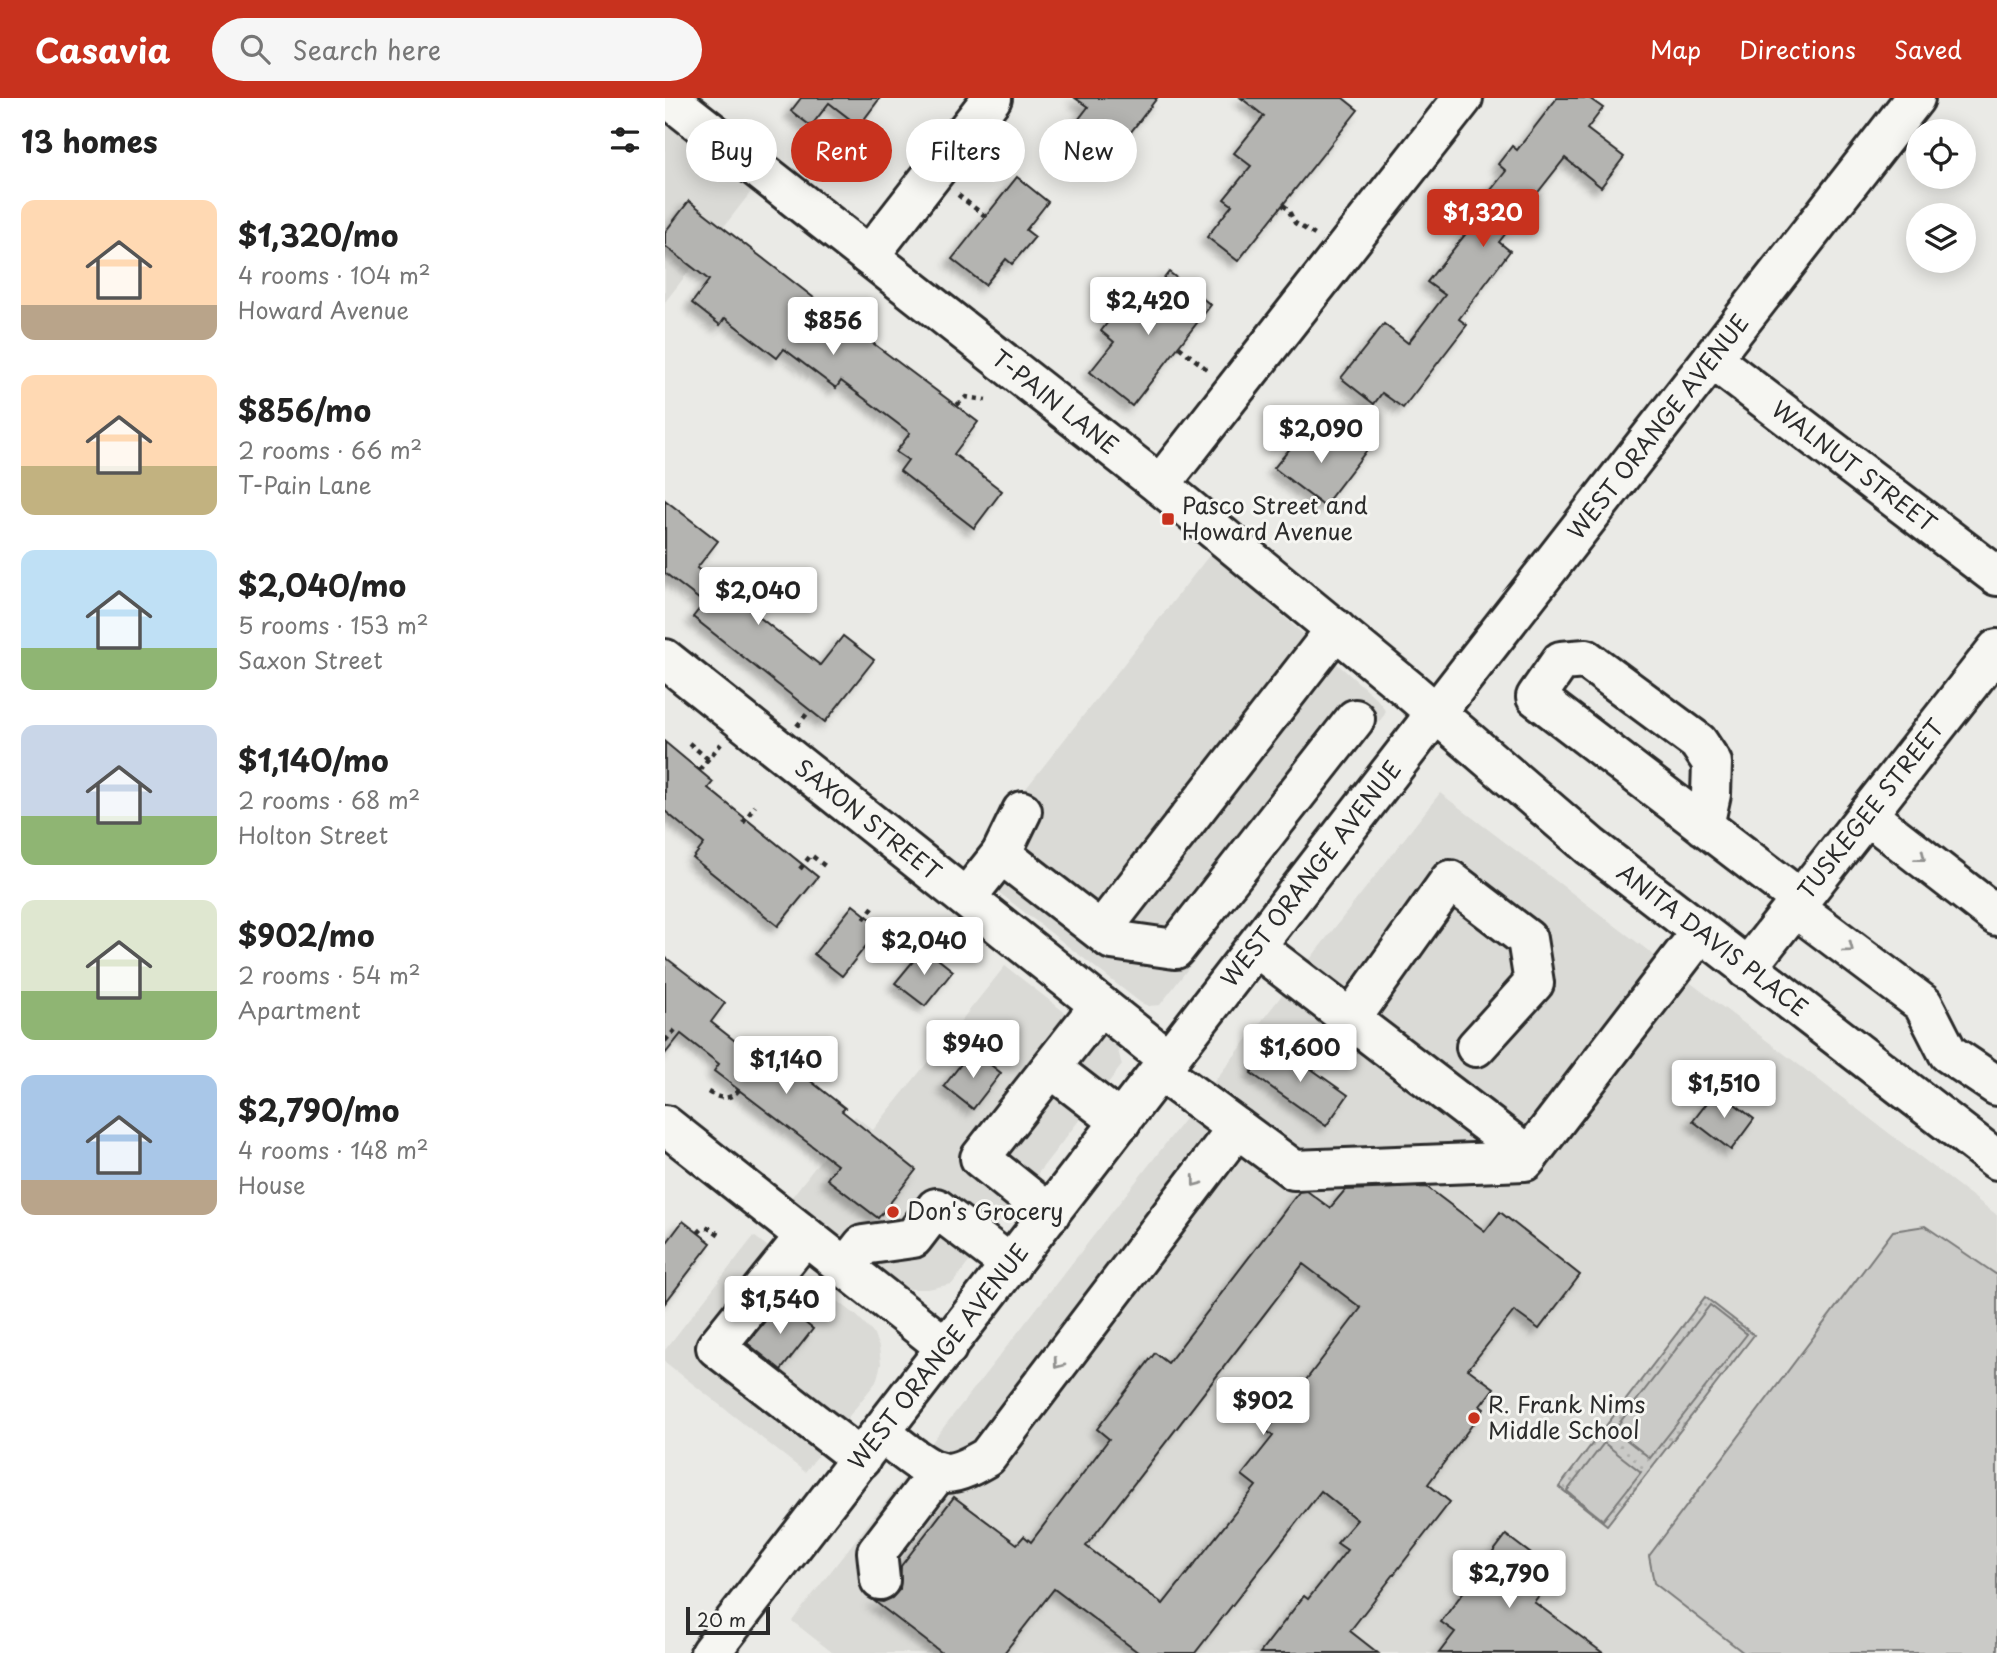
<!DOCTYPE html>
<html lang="en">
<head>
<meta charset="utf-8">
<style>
  :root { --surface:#fff; --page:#f6f6f6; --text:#222; --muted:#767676; --accent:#c8321e }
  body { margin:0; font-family:"Playpen Sans",sans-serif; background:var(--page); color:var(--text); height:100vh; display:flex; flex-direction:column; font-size:26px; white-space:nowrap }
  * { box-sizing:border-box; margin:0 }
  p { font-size:23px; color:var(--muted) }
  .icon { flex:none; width:38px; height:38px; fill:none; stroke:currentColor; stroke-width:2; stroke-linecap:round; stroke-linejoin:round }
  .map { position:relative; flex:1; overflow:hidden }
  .side { display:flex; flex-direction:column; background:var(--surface); width:665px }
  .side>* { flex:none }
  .banner { position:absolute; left:21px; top:21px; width:665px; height:63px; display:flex; gap:14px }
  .buttons { position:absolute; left:1241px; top:21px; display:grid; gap:14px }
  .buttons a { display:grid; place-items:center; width:70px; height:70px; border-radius:50%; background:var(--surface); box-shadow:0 4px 18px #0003; font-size:35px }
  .scale { position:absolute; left:21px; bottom:18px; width:84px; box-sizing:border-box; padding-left:7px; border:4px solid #2b2b2b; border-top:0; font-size:19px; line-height:24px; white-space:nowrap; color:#2b2b2b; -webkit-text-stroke:5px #f6f6f2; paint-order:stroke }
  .price { position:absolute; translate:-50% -60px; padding:0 16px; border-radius:7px; background:#fff; color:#222; font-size:23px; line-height:46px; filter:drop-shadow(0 2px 4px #0008) }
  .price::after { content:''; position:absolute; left:50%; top:42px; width:21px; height:16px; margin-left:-10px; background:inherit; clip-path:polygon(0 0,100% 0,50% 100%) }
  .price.on { background:var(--accent); color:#fff }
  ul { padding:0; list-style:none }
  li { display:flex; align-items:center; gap:21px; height:175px; padding:0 21px }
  li span { display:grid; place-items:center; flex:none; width:196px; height:140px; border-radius:14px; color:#555 }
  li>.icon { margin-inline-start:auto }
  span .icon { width:84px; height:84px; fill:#fffc; stroke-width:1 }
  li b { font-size:30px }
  h2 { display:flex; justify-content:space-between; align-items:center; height:84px; padding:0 21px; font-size:30px }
  .chip { padding:0 24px; border-radius:32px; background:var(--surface); box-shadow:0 4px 18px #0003; font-size:24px; line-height:63px }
  .chip.on { background:var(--accent); color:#fff }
  header { display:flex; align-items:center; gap:42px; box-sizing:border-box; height:98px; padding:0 35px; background:var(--accent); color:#fff }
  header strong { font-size:33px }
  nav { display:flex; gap:38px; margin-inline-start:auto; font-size:24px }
  .search { width:490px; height:63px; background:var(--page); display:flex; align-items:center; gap:18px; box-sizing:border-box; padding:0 24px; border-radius:38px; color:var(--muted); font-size:26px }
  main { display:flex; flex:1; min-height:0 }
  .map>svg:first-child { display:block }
  .built { fill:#dadad6 }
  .grass { fill:url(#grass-dots); stroke:#7a7a79; stroke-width:2 }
  .pitch { fill:#cacac7; stroke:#7a7a79; stroke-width:2 }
  .building { fill:#b4b4b1; stroke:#2b2b2b; stroke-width:2; fill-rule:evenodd; filter:url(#shadow) }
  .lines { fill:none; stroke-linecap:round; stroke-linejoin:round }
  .minor-casing { stroke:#2b2b2b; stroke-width:44 }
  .major-casing { stroke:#2b2b2b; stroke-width:44 }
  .path { stroke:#2b2b2b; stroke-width:4.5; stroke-dasharray:5 5; stroke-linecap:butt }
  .minor { stroke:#f6f6f2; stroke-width:38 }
  .major { stroke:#f6f6f2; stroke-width:38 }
  .oneway { stroke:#90908e }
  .poi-dot { fill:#c8321e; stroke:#f6f6f2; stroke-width:2.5 }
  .labels { text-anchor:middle; stroke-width:6; stroke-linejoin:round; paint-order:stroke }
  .street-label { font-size:23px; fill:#2b2b2b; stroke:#f6f6f2 }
  .poi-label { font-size:23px; fill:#2b2b2b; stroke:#f6f6f2; text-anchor:start }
</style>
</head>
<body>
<header>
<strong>Casavia</strong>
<div class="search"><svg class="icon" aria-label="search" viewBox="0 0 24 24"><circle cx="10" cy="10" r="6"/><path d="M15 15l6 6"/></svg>Search here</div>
<nav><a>Map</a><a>Directions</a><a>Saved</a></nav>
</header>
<main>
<section class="side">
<h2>13 homes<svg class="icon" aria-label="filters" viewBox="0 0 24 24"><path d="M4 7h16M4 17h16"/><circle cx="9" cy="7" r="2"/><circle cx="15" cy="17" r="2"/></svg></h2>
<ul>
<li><span style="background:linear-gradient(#ffd9b3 75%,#b9a48a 0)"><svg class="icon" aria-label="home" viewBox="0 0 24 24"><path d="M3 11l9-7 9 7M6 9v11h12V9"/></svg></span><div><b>$1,320/mo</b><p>4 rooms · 104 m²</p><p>Howard Avenue</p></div></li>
<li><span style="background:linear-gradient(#ffd9b3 65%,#c2b280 0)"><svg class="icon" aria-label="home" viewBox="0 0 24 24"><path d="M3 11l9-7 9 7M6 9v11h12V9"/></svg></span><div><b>$856/mo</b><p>2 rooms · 66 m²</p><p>T-Pain Lane</p></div></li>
<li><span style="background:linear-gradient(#bfe0f5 70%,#8fb573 0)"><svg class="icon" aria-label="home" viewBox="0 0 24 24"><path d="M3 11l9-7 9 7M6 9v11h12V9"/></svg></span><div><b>$2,040/mo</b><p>5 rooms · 153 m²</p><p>Saxon Street</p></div></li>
<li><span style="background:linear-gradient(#c9d6e8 65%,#8fb573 0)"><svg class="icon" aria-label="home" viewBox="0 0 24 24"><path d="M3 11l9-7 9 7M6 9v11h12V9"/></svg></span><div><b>$1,140/mo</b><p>2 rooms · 68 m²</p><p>Holton Street</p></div></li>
<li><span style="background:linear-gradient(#dfe7d0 65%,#8fb573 0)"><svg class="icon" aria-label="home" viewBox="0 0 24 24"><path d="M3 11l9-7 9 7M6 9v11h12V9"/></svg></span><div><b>$902/mo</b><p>2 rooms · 54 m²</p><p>Apartment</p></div></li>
<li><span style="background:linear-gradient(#a9c7e8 75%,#b9a48a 0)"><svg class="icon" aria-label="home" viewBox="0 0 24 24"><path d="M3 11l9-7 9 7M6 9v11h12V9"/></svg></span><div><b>$2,790/mo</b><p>4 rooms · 148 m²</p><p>House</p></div></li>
</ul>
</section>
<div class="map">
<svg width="1332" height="1555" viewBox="0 0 1332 1555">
  <defs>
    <pattern id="grass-dots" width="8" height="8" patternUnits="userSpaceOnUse" patternTransform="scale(1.75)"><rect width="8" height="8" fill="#cacac7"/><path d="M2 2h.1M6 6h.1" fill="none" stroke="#aeaeab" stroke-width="1.8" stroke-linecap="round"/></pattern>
    <filter id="shadow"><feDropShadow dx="-6" dy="6" stdDeviation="3.5" flood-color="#0004"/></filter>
  </defs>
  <rect width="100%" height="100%" fill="#eaeae6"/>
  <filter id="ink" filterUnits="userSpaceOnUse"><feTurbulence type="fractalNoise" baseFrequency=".0143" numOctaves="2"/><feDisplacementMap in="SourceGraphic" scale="14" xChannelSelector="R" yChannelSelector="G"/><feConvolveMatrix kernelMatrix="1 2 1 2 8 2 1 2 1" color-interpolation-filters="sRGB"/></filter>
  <g filter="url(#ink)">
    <!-- built -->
    <g class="built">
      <path d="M0,20l89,70 -89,114z"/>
      <path d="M550,450l20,26 141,124 8,10 1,6 -225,291 -11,1 -8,-3 -176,-137z"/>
      <path d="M775,695l557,422v438h-1164l-41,-32z"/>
      <path d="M340,868l62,48 49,29 6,22 -170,219 -24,5h-22l-115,-91 64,-82 18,14z"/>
      <path d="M89,1138l102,79 16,16 7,16 2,17 -5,18 -71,90 -140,-110v-12z"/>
    </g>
    <!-- grass -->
    <path class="grass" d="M1040,1199l49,38 -147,190 -48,-38z"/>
    <!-- pitch -->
    <g class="pitch">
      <path d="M1260,1128l72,49v378h-253l-90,-70 -5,-27 244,-325z"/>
      <path d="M1045,1207l37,29 -97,124 -36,-28z"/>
      <path d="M939,1345l37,29 -38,48 -36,-29z"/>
    </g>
    <!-- building -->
    <g class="building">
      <path d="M136,0h79l-21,28 -30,-23 -18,23 -20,-15z"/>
      <path d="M410,0h82l-30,39 -21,-16 -13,16 -18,-13 13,-17z"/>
      <path d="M576,0h102l15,12 -120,151 -31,-24 25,-32 -8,-6 27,-33 -17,-13 30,-37z"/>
      <path d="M892,0h32l14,10 -16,21 37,28 -23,30 -36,-29 -66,84 11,9 -51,68 8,6 -64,83 -21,-15 -8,11 -33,-26 43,-54 24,19 37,-48 -18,-13 66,-82 -6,-5 19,-24 -8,-7 14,-18 5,4z"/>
      <path d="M352,79l31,25 -22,28 9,7 -23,27 -6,-5 -21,26 -33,-26z"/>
      <path d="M24,103l165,128 124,93 -24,32 48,37 -28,37 -74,-57 8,-11 -12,-8 14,-19 -69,-52 -5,7 -52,-39 -7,9 -52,-40 -5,7 -28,-22 17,-23 -44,-34v-14z"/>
      <path d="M504,174l42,33 -79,101 -42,-34 24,-30 -13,-11 24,-31 14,11z"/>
      <path d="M646,333l20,15 11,-15 25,19 -43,56 -50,-38 22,-27 5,4z"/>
      <path d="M0,402l53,41 -21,27 123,97 23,-29 31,24 -49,62 -132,-105 11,-14 -39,-30z"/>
      <path d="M0,644l48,40 -5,6 110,89 -40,49 -85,-68 11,-14 -39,-33z"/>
      <path d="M188,807l28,22 -39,49 -28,-22z"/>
      <path d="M259,850l29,23 -28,35 -30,-23z"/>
      <path d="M0,859l60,46 -14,19 37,29 9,-12 88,69 -3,3 74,59 -38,48 -51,-39 10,-14 -123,-94 5,-7 -38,-30 -16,20z"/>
      <path d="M608,944l75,53 -22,31 -75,-53z"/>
      <path d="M307,952l29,23 -28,36 -29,-23z"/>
      <path d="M1052,992l37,29 -23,31 -38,-29z"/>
      <path d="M762,1089l58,44 15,-19 80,63 -41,54 -25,-18 -46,58 26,19 -14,18 4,3 -56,75 22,18 -100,129 28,22h-118l44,-57 4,3 39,-49 -10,-7 20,-23 -36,-29 -126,162h-56l-85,-64 -50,64h-62l-68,-52 9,1 9,-4 8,-9 1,-23 53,-69 63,47 7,-8 7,6 78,-103 -12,-10 58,-76 13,10 131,-171 8,-1 23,17 15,-18zM638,1166l58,44 -94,123 6,5 -31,39 14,11 -93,118 -77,-58z"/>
      <path d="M18,1123l28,22 -46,60v-58z"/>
      <path d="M115,1205l33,26 -32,41 -34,-27z"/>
      <path d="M841,1437l50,38 -22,29 69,51h-164l16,-21 -14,-10z"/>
    </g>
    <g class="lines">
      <defs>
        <g id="minor">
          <path id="s1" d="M3,0l492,387 248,204 182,157 407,314"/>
          <path d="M204,158l123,-158"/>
          <path id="s2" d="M1047,261l285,217"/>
          <path d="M495,387l303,-387"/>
          <path id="s3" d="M0,561l504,401"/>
          <path d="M1202,717l130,101"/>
          <path d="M1039,728l7,-32 1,-31 -14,-21 -112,-83 -25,2 -25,36 264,202"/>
          <path d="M336,756l111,86 63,9 180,-230"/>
          <path d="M301,800l35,-44 21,-43"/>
          <path d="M1129,809l129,97 25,49 49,33"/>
          <path d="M436,833l235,-302"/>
          <path d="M591,849l273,209"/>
          <path id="s4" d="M1081,871l251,-320"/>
          <path d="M686,921l99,-139 77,59 7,44 -58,64"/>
          <path d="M386,970l70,54"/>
          <path d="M495,973l134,99 231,-9 175,-228"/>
          <path d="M0,1027l282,223"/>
          <path d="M385,1116l-70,-56 120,-153"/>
          <path d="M140,1138l-89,111 145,112"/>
          <path d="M180,1170l18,-23 50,-7 23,-30 75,57"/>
          <path d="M216,1335c16,11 45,39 65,40 13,0 29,-9 41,-16l250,-329"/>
          <path d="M215,1482l-3,-28 62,-81"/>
        </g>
        <g id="major">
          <path id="s5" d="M45,1555l725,-939 480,-616"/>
        </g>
      </defs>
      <!-- minor casing -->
      <use href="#minor" class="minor-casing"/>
      <!-- major casing -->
      <use href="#major" class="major-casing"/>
      <!-- path -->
      <g class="path">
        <path d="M293,97l27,21"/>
        <path d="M618,107l5,4 7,14 20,12"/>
        <path d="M514,249l29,23"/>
        <path d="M292,307l9,-8 20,3"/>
        <path d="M622,343l-5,-3 19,-25"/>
        <path d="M132,628l13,-16"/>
        <path d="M24,645l19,16"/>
        <path d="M34,672l22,-26"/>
        <path d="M78,725l12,-17"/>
        <path d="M135,771l11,-14 14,11"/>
        <path d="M199,821l9,-12"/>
        <path d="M0,943l10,-11"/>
        <path d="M43,994c12,7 21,9 31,-2"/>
        <path d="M33,1135l5,-5h7l11,8"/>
      </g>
      <!-- minor -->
      <use href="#minor" class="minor"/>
      <!-- major -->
      <use href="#major" class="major"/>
    </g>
    <!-- one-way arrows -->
    <defs><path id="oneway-chevron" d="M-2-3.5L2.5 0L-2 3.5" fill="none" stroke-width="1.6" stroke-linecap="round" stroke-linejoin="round" transform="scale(1.75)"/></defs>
    <g class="oneway">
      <use href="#oneway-chevron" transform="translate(1256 759) rotate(38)"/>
      <use href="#oneway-chevron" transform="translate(1184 850) rotate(37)"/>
      <use href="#oneway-chevron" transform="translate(531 1084) rotate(127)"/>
      <use href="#oneway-chevron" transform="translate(393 1266) rotate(127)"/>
    </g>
  </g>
  <!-- markers -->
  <g class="poi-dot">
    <rect x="496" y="414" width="14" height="14" rx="3.5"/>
    <circle cx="228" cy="1114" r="7"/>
    <circle cx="809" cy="1320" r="7"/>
  </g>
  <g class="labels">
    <!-- street labels -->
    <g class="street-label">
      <text dy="8" stroke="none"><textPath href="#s1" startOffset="492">T-PAIN LANE</textPath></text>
      <text dy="8" stroke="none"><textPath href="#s5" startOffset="1550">WEST ORANGE AVENUE</textPath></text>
      <text dy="8" stroke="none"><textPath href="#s2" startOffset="178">WALNUT STREET</textPath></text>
      <text dy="8" stroke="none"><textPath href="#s4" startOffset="203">TUSKEGEE STREET</textPath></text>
      <text dy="8" stroke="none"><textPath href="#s3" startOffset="259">SAXON STREET</textPath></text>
      <text dy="8" stroke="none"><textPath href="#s5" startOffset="984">WEST ORANGE AVENUE</textPath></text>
      <text dy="8" stroke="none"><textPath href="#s1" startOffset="1342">ANITA DAVIS PLACE</textPath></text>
      <text dy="8" stroke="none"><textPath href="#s5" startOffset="374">WEST ORANGE AVENUE</textPath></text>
    </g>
    <!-- poi labels -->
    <g class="poi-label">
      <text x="517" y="416">Pasco Street and<tspan x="517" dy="26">Howard Avenue</tspan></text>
      <text x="242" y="1122">Don's Grocery</text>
      <text x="823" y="1315">R. Frank Nims<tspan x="823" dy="26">Middle School</tspan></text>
    </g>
  </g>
</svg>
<div class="buttons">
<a><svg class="icon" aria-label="locate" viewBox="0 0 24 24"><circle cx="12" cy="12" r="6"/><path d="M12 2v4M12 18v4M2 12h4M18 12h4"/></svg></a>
<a><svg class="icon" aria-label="layers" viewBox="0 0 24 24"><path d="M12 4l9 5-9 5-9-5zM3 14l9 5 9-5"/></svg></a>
</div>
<div class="scale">20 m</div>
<b class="price on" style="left:818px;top:151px">$1,320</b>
<b class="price" style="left:483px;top:239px">$2,420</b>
<b class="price" style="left:168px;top:259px">$856</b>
<b class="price" style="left:656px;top:367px">$2,090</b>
<b class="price" style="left:93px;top:529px">$2,040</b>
<b class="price" style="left:259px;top:879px">$2,040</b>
<b class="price" style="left:308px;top:982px">$940</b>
<b class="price" style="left:635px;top:986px">$1,600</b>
<b class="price" style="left:121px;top:998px">$1,140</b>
<b class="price" style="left:1059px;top:1022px">$1,510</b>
<b class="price" style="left:115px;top:1238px">$1,540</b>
<b class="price" style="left:598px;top:1339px">$902</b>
<b class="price" style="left:844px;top:1512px">$2,790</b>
<div class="banner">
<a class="chip">Buy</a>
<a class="chip on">Rent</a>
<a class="chip">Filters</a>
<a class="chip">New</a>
</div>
</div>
</main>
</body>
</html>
